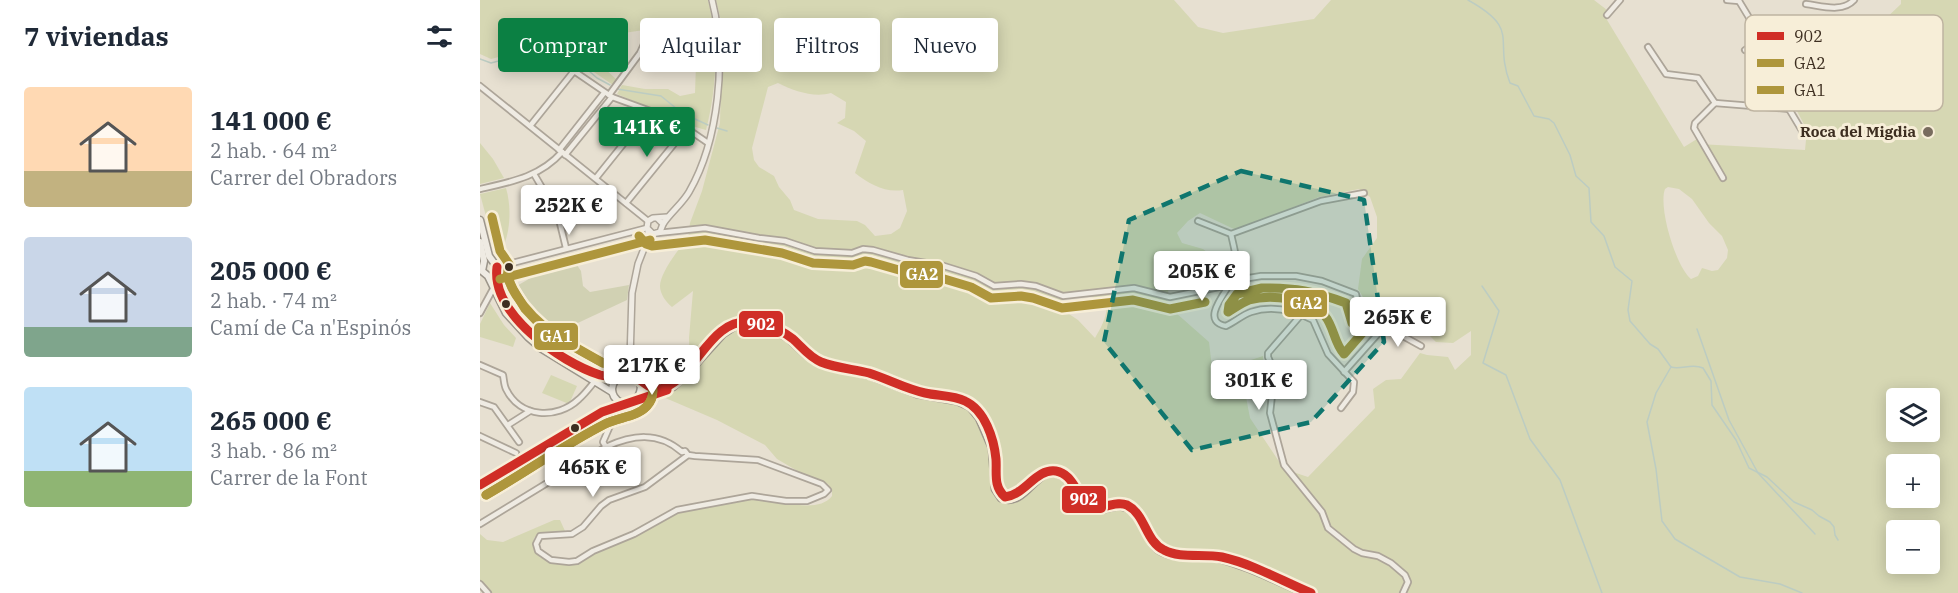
<!DOCTYPE html>
<html lang="es">
<head>
<meta charset="utf-8">
<style>
  :root { --surface:#fff; --page:#f6f6f7; --text:#1f2937; --muted:#747a83; --accent:#0b8043 }
  body { margin:0; font-family:"IBM Plex Serif",serif; background:var(--page); color:var(--text); height:100vh; display:flex; flex-direction:column; font-size:22px; white-space:nowrap }
  * { box-sizing:border-box; margin:0 }
  p { font-size:20px; color:var(--muted) }
  .icon { flex:none; width:33px; height:33px; fill:none; stroke:currentColor; stroke-width:2; stroke-linecap:round; stroke-linejoin:round }
  .map { position:relative; flex:1; overflow:hidden }
  .side { display:flex; flex-direction:column; background:var(--surface); width:480px }
  .side>* { flex:none }
  .top-card { position:absolute; left:18px; top:18px; width:570px; height:54px; display:flex; gap:12px }
  .tools { position:absolute; left:1406px; top:388px; display:grid; gap:12px }
  .tools a { display:grid; place-items:center; width:54px; height:54px; border-radius:6px; background:var(--surface); box-shadow:0 3px 15px #0003; font-size:30px }
  .price { position:absolute; translate:-50% -51px; padding:0 14px; border-radius:6px; background:#fff; color:#222; font-size:20px; line-height:39px; filter:drop-shadow(0 2px 3px #0008) }
  .price::after { content:''; position:absolute; left:50%; top:36px; width:18px; height:14px; margin-left:-9px; background:inherit; clip-path:polygon(0 0,100% 0,50% 100%) }
  .price.on { background:var(--accent); color:#fff }
  ul { padding:0; list-style:none }
  li { display:flex; align-items:center; gap:18px; height:150px; padding:0 24px }
  li span { display:grid; place-items:center; flex:none; width:168px; height:120px; border-radius:6px; color:#555 }
  li>.icon { margin-inline-start:auto }
  span .icon { width:72px; height:72px; fill:#fffc; stroke-width:1 }
  li b { font-size:26px }
  h2 { display:flex; justify-content:space-between; align-items:center; height:72px; padding:0 24px; font-size:26px }
  .tag { padding:0 21px; border-radius:6px; background:var(--surface); box-shadow:0 3px 15px #0003; font-size:21px; line-height:54px }
  .tag.on { background:var(--accent); color:#fff }
  main { display:flex; flex:1; min-height:0 }
  .map>svg:first-child { display:block }
  .green { fill:#d6d7b3; fill-rule:evenodd }
  .cemetery { fill:#d1d1b3 }
  .lines { fill:none; stroke-linecap:round; stroke-linejoin:round }
  .stream { stroke:#bcccc2; stroke-width:1.5 }
  .minor-casing { stroke:#ada599; stroke-width:8 }
  .tertiary-casing { stroke:#ada599; stroke-width:8 }
  .secondary-casing { stroke:#9c958a; stroke-width:9 }
  .minor { stroke:#efebe3; stroke-width:4.5 }
  .tertiary { stroke:#efebe3; stroke-width:5 }
  .secondary { stroke:#efebe3; stroke-width:6 }
  .bus-1-casing { stroke:#f7eed8; stroke-width:14 }
  .bus-2-casing { stroke:#f7eed8; stroke-width:14 }
  .bus-3-casing { stroke:#f7eed8; stroke-width:14 }
  .bus-1 { stroke:#d02e26; stroke-width:9 }
  .bus-2 { stroke:#ae963c; stroke-width:9 }
  .bus-3 { stroke:#ae963c; stroke-width:9 }
  .marked { fill:#0f766e; fill-opacity:0.2; stroke:#0f766e; stroke-width:4.5; stroke-dasharray:12 8; stroke-linejoin:round }
  .poi-dot { fill:#786c5e; stroke:#f7eed8; stroke-width:2 }
  .bus-dot { fill:#3d2e20; stroke:#f7eed8; stroke-width:2 }
  .labels { text-anchor:middle; stroke-width:6; stroke-linejoin:round; paint-order:stroke }
  .poi-label { font-size:15px; font-weight:bold; fill:#3d2e20; stroke:#f7eed8; text-anchor:end }
  .key { fill:#f7eed8; stroke:#bfb4a1; stroke-width:1.5 }
  .key-label { font-size:16px; fill:#3d2e20 }
  .line-badge { stroke:#f7eed8; stroke-width:2 }
  .badge-label { font-size:16px; text-anchor:middle; font-weight:bold; fill:#fff }
</style>
</head>
<body>
<main>
<section class="side">
<h2>7 viviendas<svg class="icon" aria-label="filters" viewBox="0 0 24 24"><path d="M4 7h16M4 17h16"/><circle cx="9" cy="7" r="2"/><circle cx="15" cy="17" r="2"/></svg></h2>
<ul>
<li><span style="background:linear-gradient(#ffd9b3 70%,#c2b280 0)"><svg class="icon" aria-label="home" viewBox="0 0 24 24"><path d="M3 11l9-7 9 7M6 9v11h12V9"/></svg></span><div><b>141 000 €</b><p>2 hab. · 64 m²</p><p>Carrer del Obradors</p></div></li>
<li><span style="background:linear-gradient(#c9d6e8 75%,#7fa58c 0)"><svg class="icon" aria-label="home" viewBox="0 0 24 24"><path d="M3 11l9-7 9 7M6 9v11h12V9"/></svg></span><div><b>205 000 €</b><p>2 hab. · 74 m²</p><p>Camí de Ca n'Espinós</p></div></li>
<li><span style="background:linear-gradient(#bfe0f5 70%,#8fb573 0)"><svg class="icon" aria-label="home" viewBox="0 0 24 24"><path d="M3 11l9-7 9 7M6 9v11h12V9"/></svg></span><div><b>265 000 €</b><p>3 hab. · 86 m²</p><p>Carrer de la Font</p></div></li>
</ul>
</section>
<div class="map">
<svg width="1478" height="593" viewBox="0 0 1478 593">
  <rect width="100%" height="100%" fill="#e7e0d1"/>
  <!-- green -->
  <g class="green">
    <path d="M0,0h228c11,42 9,87 -2,130l-14,-4 -25,-15 -17,-3 -33,-14 5,-9 23,4h23l12,7 15,-3 1,-29 -18,-13 -17,-19 -17,-2 -20,3 -10,4 1,7 -10,8 4,6 -8,7 16,15 -4,5 -22,-15 -5,-7 -12,-5 -60,-5 -23,6 -11,-5z"/>
    <path d="M236,0h458l24,27 25,6 91,-14 17,-19h263l13,10 -3,5 80,132 13,-8 2,5 106,6 2,-20 -10,-19 27,-34 77,-73v-4h57v593h-1467l-11,-12v-47l7,6 16,2 51,-22h6l5,11 -26,2 -5,5 -1,10c22,45 119,-27 147,-36 14,-5 31,-6 45,-9 9,-2 19,-5 28,-5 20,0 64,18 79,-2v-6l-4,-6 -27,-11 -24,-14 -12,-14 -48,-25 -54,-23 15,-10 12,-22 -1,-27 4,-47 -21,16c-6,-5 -12,-13 -12,-21 0,-12 18,-38 28,-46l2,-17 12,-32 18,-68 1,-43 3,-15 -3,-44zM298,83c16,8 36,15 53,10l15,9 -1,16 -8,5 17,8 12,10 -11,32c14,11 30,20 48,17l4,21 -7,17 -9,6 -16,2 -10,-11 -8,-4 -39,-2 -24,-9 -4,-10 -11,-13 -5,-11 -15,-9 -5,-7 -2,-12 16,-61zM1188,187l11,2 13,10 17,24 13,13 6,14 -1,8 -9,12 -6,1 -10,-3 -4,8 -7,3c-15,-12 -33,-72 -26,-90zM879,189l11,8 7,20v21l-15,21 -4,30 5,8 2,12 6,8 26,12 13,-6 12,5 14,14 17,1 18,-12v24l-16,15 -7,-13 -21,-2 -7,-2 -19,26 -15,1 -13,9 2,19 -67,69 -24,-8 -34,-51 -5,-26v-16l19,-8 -1,-12 -33,11 -18,1 -3,-26 -42,-37 2,-23 18,-8 23,-5 2,-13 -9,-7 -21,-6 -5,-10 11,-12 12,-8 36,17 83,-33zM591,296h13l21,3c5,13 -3,27 -10,39l-17,-18 -15,-10 1,-3 -6,-5zM1416,399h33v33h-33zM1416,465h33v33h-33zM1416,531h33v33h-33z"/>
    <path d="M0,143l13,16 11,19 -24,6z"/>
    <path d="M26,188c6,20 5,52 -9,69l-17,-63z"/>
    <path d="M10,303l14,22 12,13 -3,9 -33,-10v-13z"/>
    <path d="M71,375l26,11 -8,18 -27,-11z"/>
  </g>
  <!-- cemetery -->
  <path class="cemetery" d="M90,255l11,16 2,15 7,6 39,-7 -2,15 -75,35 -29,-31 -8,-17z"/>
  <g class="lines">
    <!-- stream -->
    <g class="stream">
      <path d="M988,0c54,30 25,39 42,83l8,3 16,30 15,3 5,4 16,32 6,21 13,12 2,34 13,14 11,31 17,14 -4,29 2,11 20,23 8,5 13,18c10,3 21,-4 32,1l8,13 1,24 24,35 13,28 18,9 27,25 18,8 7,6 11,6 4,5 1,8 3,5"/>
      <path d="M0,59l11,4 30,-8 42,2 10,2 8,5 16,14 13,7"/>
      <path d="M137,89l44,7 21,17 26,12"/>
      <path d="M237,128l10,3"/>
      <path d="M1002,286l17,25 -16,52 23,12 24,64 30,41 42,113"/>
      <path d="M1217,329l32,91 29,53 57,61"/>
      <path d="M1191,367l-15,26 -9,29 9,47 6,52 13,18 65,38 40,7 22,9"/>
    </g>
    <defs>
      <g id="minor">
        <path d="M1247,0l12,1"/>
        <path d="M1259,1l23,38 39,4 17,26 -2,9 -27,31"/>
        <path d="M1326,4c16,2 36,9 48,-4"/>
        <path d="M1127,15l13,-15"/>
        <path d="M1168,47l18,27 32,4 17,25"/>
        <path d="M1265,50l17,-11"/>
        <path d="M0,86l168,135"/>
        <path d="M129,95l31,-42 8,-18"/>
        <path d="M1235,103l-20,20 -1,5 29,50"/>
        <path d="M1235,103l74,6"/>
        <path d="M1309,109l15,25"/>
        <path d="M50,126l44,-55 38,26 55,20 12,6 29,20"/>
        <path d="M79,150l45,-57"/>
        <path d="M85,155l47,-58"/>
        <path d="M54,174l24,41 8,33"/>
        <path d="M116,178l53,-66"/>
        <path d="M0,189c31,-7 60,-12 82,-37"/>
        <path d="M146,203l61,-75"/>
        <path d="M718,221l33,13 90,-33 43,-8"/>
        <path d="M178,233l47,-5 54,10 26,3 30,10 37,2 11,-4 10,1 35,10 36,6 32,10 18,10 27,-2 15,2 27,10 71,-8 36,9 54,-11 19,-7 18,-3h35l26,5 34,13 4,20 6,5 26,11 29,16"/>
        <path d="M751,234c3,14 8,29 3,42 -3,11 -37,45 -8,50 9,-4 16,-11 25,-14 21,-7 44,-1 62,8l15,34 26,28 -1,10 -12,16"/>
        <path d="M17,267l150,-39"/>
        <path d="M0,313l13,-24"/>
        <path d="M821,315l-33,38v4l11,25 -1,6 -6,7 -2,18 14,52 38,47 6,16 26,21 8,4 16,3 13,7 14,12 3,7 -5,11"/>
        <path d="M0,365l23,10c1,5 1,10 3,14 14,29 51,31 73,10 6,-5 11,-12 16,-18"/>
        <path d="M864,372l40,-45"/>
        <path d="M0,402l14,5 25,35"/>
        <path d="M28,425l22,-14"/>
        <path d="M0,436l36,17"/>
        <path d="M126,447l-3,-5 10,-23"/>
        <path d="M0,485l124,-74"/>
        <path d="M0,524l126,-77c26,-12 52,-16 76,5l3,-1 3,4 7,1 63,4 64,24 6,6 -4,4 -17,7h-21l-34,-5 -75,14 -43,24 -41,17 -16,10 -8,1 -18,-2 -13,-9 -2,-7 4,-8 32,-2 11,-7 18,-21 8,-6 36,-13 43,-32"/>
        <path d="M0,584l8,9"/>
      </g>
      <g id="tertiary">
        <path d="M177,218l6,6 -3,8 -7,2 -6,-6 1,-7 5,-3 14,-1"/>
        <path d="M183,224c8,-12 19,-20 26,-32 30,-52 38,-134 23,-192"/>
        <path d="M142,375l8,-16"/>
        <path d="M156,377l-6,-18 2,-66 6,-29 9,-23 1,-10"/>
      </g>
      <g id="secondary">
        <path d="M0,220l9,36 8,11c0,5 -2,7 -1,13 9,40 49,66 83,84 8,4 16,10 25,12 10,2 23,-6 32,1 8,7 5,18 -2,24"/>
        <path d="M0,242l4,19 -2,10 6,5 18,37 22,24 14,12 70,43"/>
        <path d="M138,377c-10,10 -7,23 7,27"/>
        <path d="M159,381l15,8 12,-3"/>
        <path d="M124,411l53,-17 16,-7 12,-11 38,-42 12,-8 16,-1 26,7 11,6 17,16 14,9 52,13 46,18 40,7 13,6 9,11 13,30 3,41 6,9c24,10 34,-29 54,-25 19,5 20,27 35,35 15,7 26,-10 43,4 13,11 13,32 29,40 15,8 37,2 54,6 30,7 60,23 89,35"/>
        <path d="M133,419l5,-12"/>
      </g>
    </defs>
    <!-- minor casing -->
    <use href="#minor" class="minor-casing"/>
    <!-- tertiary casing -->
    <use href="#tertiary" class="tertiary-casing"/>
    <!-- secondary casing -->
    <use href="#secondary" class="secondary-casing"/>
    <!-- minor -->
    <use href="#minor" class="minor"/>
    <!-- tertiary -->
    <use href="#tertiary" class="tertiary"/>
    <!-- secondary -->
    <use href="#secondary" class="secondary"/>
    <defs>
      <g id="bus-1">
        <path d="M17,267c-6,47 63,95 103,108 11,3 21,-3 31,0 12,4 19,18 33,13 34,-14 46,-70 87,-66 15,2 31,8 42,17 9,8 16,18 28,23 15,6 32,7 48,11 19,6 37,16 56,20 13,3 28,2 40,8 20,9 29,38 31,58 1,14 -3,27 9,38 20,-2 31,-29 51,-26 18,3 20,26 35,34 12,6 24,-5 36,0 19,10 18,36 37,45 16,9 40,3 58,7 31,7 60,24 89,36"/>
        <path d="M0,485l122,-73 65,-22"/>
      </g>
      <g id="bus-2">
        <path d="M159,236l7,8 6,2 53,-6 77,13 31,10 40,2 12,-4 6,1 35,10 35,6 30,9 20,11 30,-2 12,2 29,10 71,-8 37,9 35,-7"/>
        <path d="M20,279l150,-39"/>
        <path d="M782,288c34,0 52,3 84,15l6,20 12,8 -20,23c-10,-11 -10,-27 -19,-38 -13,-18 -56,-22 -76,-16 -8,3 -14,8 -21,12l1,-7 8,-11z"/>
        <path d="M6,495c40,-23 78,-50 119,-71 14,-7 32,-7 42,-18 11,-12 5,-33 -8,-40 -12,-7 -24,-1 -36,-3 -34,-18 -66,-35 -87,-68 -5,-8 -9,-16 -7,-26"/>
      </g>
      <path id="bus-3" d="M6,495c40,-23 78,-50 119,-71 14,-7 32,-7 42,-18 11,-12 5,-33 -8,-40 -12,-7 -24,-1 -36,-3l-58,-33 -20,-21 -12,-20 -6,-12 2,-13 -9,-13 -8,-34"/>
    </defs>
    <!-- bus-1 casing -->
    <use href="#bus-1" class="bus-1-casing"/>
    <!-- bus-2 casing -->
    <use href="#bus-2" class="bus-2-casing"/>
    <!-- bus-3 casing -->
    <use href="#bus-3" class="bus-3-casing"/>
    <!-- bus-1 -->
    <use href="#bus-1" class="bus-1"/>
    <!-- bus-2 -->
    <use href="#bus-2" class="bus-2"/>
    <!-- bus-3 -->
    <use href="#bus-3" class="bus-3"/>
  </g>
  <!-- marked area -->
  <path class="marked" d="M761,171l123,29 20,142 -73,80 -119,28 -88,-108 25,-122z"/>
  <!-- markers -->
  <circle class="poi-dot" cx="1448" cy="132" r="6"/>
  <g class="bus-dot">
    <circle cx="29" cy="267" r="5"/>
    <circle cx="26" cy="304" r="5"/>
    <circle cx="95" cy="428" r="5"/>
  </g>
  <g class="labels">
    <!-- poi labels -->
    <g class="poi-label">
      <text x="1436" y="137">Roca del Migdia</text>
    </g>
  </g>
  <!-- legend -->
  <rect x="1265" y="15" width="198" height="96" rx="9" class="key"/>
  <rect x="1277" y="32" width="27" height="8" fill="#d02e26"/>
  <rect x="1277" y="59" width="27" height="8" fill="#ae963c"/>
  <rect x="1277" y="86" width="27" height="8" fill="#ae963c"/>
  <g class="key-label">
    <text x="1314" y="42">902</text>
    <text x="1314" y="69">GA2</text>
    <text x="1314" y="96">GA1</text>
  </g>
  <g class="line-badge">
    <rect x="419" y="260" width="45" height="29" rx="6" fill="#ae963c"/>
    <rect x="803" y="289" width="45" height="29" rx="6" fill="#ae963c"/>
    <rect x="258" y="310" width="46" height="28" rx="6" fill="#d02e26"/>
    <rect x="53" y="322" width="46" height="29" rx="6" fill="#ae963c"/>
    <rect x="581" y="485" width="46" height="29" rx="6" fill="#d02e26"/>
  </g>
  <g class="badge-label">
    <text x="442" y="280">GA2</text>
    <text x="826" y="309">GA2</text>
    <text x="281" y="330">902</text>
    <text x="76" y="342">GA1</text>
    <text x="604" y="505">902</text>
  </g>
</svg>
<div class="tools">
<a><svg class="icon" aria-label="layers" viewBox="0 0 24 24"><path d="M12 4l9 5-9 5-9-5zM3 14l9 5 9-5"/></svg></a>
<a>+</a>
<a>−</a>
</div>
<b class="price on" style="left:167px;top:158px">141K €</b>
<b class="price" style="left:89px;top:236px">252K €</b>
<b class="price" style="left:722px;top:302px">205K €</b>
<b class="price" style="left:918px;top:348px">265K €</b>
<b class="price" style="left:172px;top:396px">217K €</b>
<b class="price" style="left:779px;top:411px">301K €</b>
<b class="price" style="left:113px;top:498px">465K €</b>
<div class="top-card">
<a class="tag on">Comprar</a>
<a class="tag">Alquilar</a>
<a class="tag">Filtros</a>
<a class="tag">Nuevo</a>
</div>
</div>
</main>
</body>
</html>
